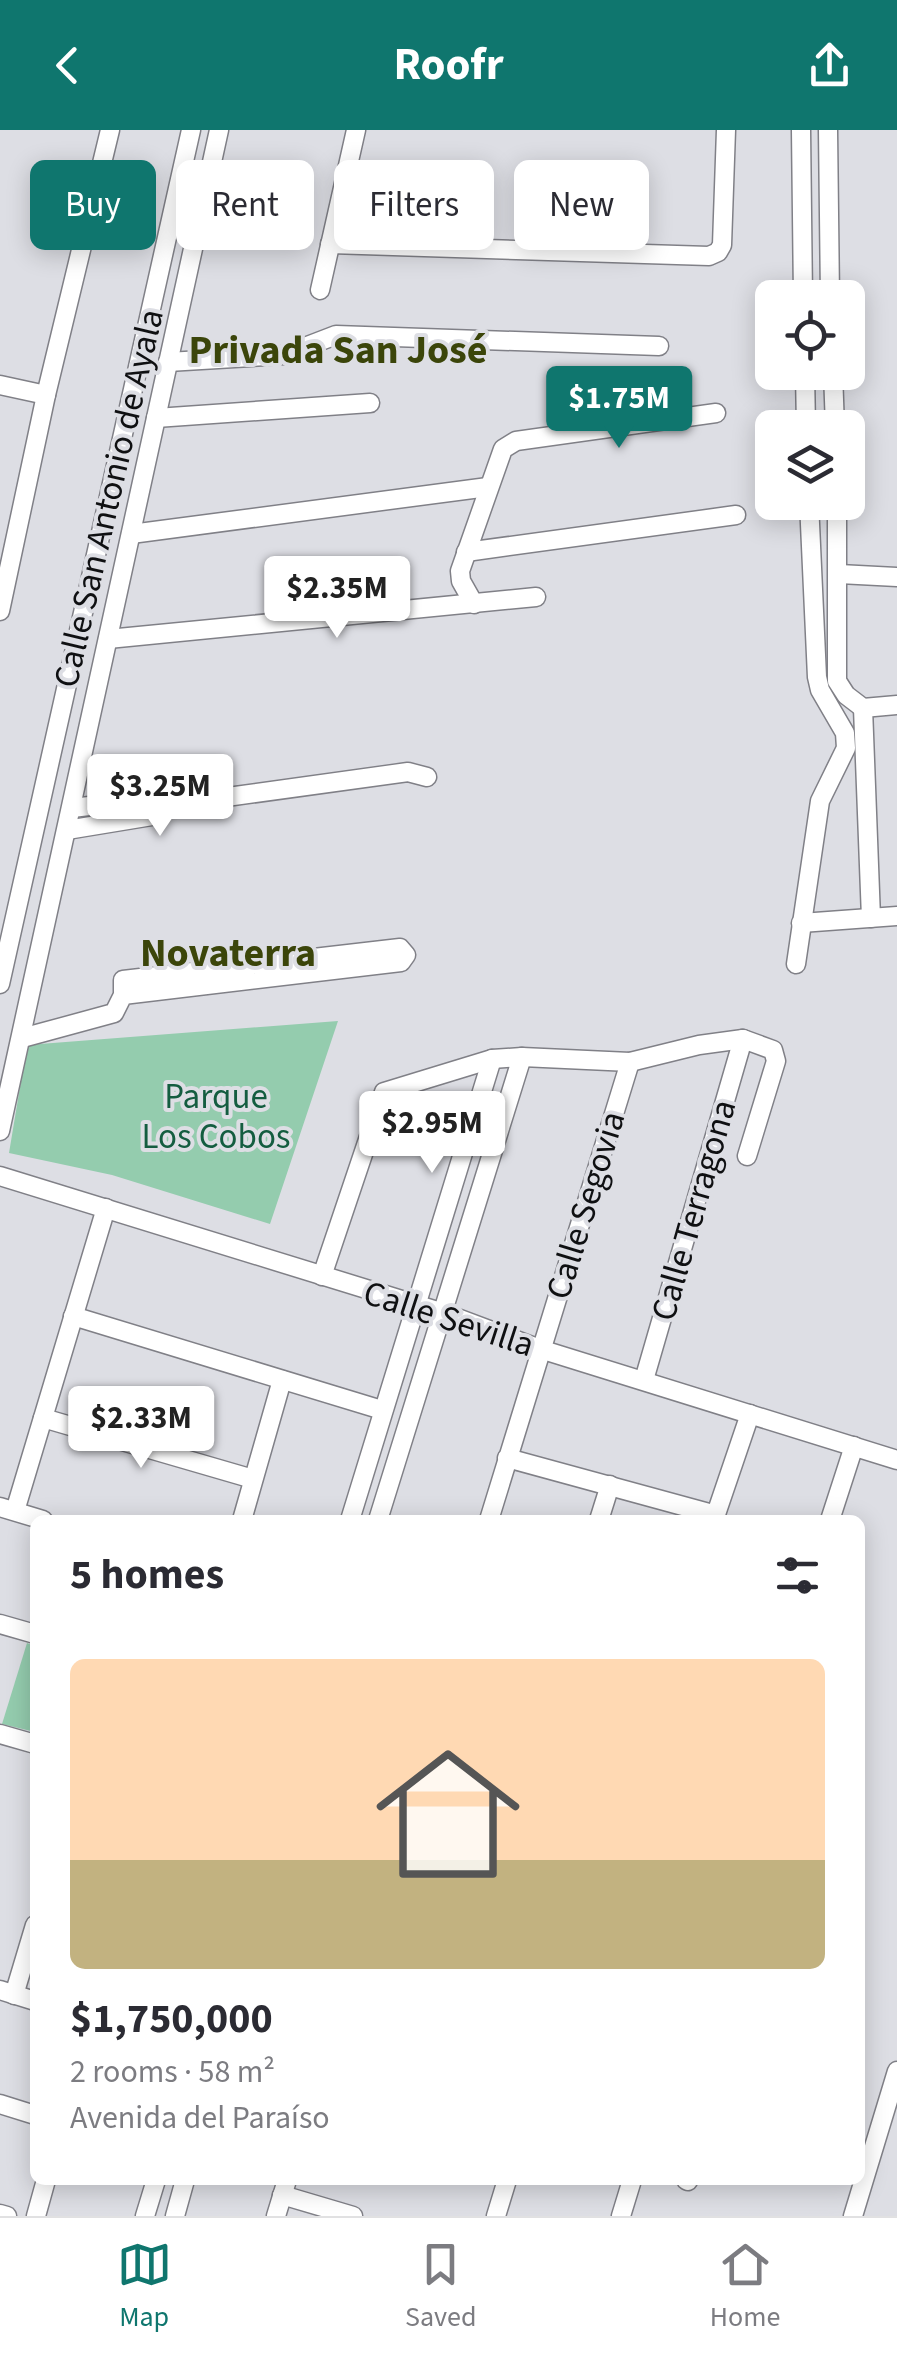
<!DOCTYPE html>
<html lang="en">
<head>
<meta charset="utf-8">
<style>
  :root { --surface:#fff; --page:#f2f2f3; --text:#2b2b33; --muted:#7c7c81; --line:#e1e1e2; --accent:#0f766e }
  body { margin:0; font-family:"Source Sans 3",sans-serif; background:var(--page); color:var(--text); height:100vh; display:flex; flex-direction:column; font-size:38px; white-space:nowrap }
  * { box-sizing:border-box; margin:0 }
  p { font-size:32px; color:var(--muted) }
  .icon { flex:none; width:55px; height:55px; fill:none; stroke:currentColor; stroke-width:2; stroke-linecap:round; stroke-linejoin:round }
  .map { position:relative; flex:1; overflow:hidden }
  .drawer { position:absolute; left:30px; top:1385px; width:835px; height:670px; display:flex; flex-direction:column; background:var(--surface); border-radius:15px; box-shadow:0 5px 25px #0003 }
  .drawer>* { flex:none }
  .guide { position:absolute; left:30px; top:30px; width:838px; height:90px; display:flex; gap:20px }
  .tools { position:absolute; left:755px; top:150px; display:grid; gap:20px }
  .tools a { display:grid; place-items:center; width:110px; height:110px; border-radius:15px; background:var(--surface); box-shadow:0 5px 25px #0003; font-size:50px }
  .price { position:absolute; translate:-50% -85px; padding:0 22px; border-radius:10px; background:#fff; color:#222; font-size:32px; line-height:65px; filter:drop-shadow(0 2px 5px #0008) }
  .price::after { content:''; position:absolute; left:50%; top:60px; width:30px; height:22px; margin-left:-15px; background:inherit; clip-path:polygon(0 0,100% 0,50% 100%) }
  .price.current { background:var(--accent); color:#fff }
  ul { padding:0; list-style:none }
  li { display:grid; align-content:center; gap:20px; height:530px; padding:0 40px }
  li span { display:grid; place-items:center; height:310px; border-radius:15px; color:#555 }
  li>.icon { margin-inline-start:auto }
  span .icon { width:180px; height:180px; fill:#fffc; stroke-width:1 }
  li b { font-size:42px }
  h2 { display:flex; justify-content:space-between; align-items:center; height:120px; padding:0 40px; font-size:42px }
  .pill { padding:0 35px; border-radius:15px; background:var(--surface); box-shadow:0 5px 25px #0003; font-size:35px; line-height:90px }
  .pill.current { background:var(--accent); color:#fff }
  header { display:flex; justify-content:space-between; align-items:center; height:130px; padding:0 40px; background:var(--accent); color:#fff; font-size:45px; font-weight:700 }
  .menu { display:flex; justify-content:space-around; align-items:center; height:140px; border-top:2px solid var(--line); background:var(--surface); font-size:28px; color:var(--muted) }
  .menu a { display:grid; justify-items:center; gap:5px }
  .menu .current { color:var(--accent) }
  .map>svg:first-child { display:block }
  .green { fill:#94ccae }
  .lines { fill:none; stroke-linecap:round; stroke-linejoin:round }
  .minor-casing { stroke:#808087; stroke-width:21 }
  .minor { stroke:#fff; stroke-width:18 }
  .labels { text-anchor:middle; stroke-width:8; stroke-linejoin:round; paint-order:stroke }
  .street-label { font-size:35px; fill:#0f1012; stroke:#dddee4 }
  .park-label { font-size:35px; fill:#145d40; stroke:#dddee4 }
  .quarter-label { font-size:40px; font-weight:bold; fill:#3b450a; stroke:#dddee4 }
</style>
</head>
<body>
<header><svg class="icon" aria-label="back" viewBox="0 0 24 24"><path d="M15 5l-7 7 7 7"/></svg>Roofr<svg class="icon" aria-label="share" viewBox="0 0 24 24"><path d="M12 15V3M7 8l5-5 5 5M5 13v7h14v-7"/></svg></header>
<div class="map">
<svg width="897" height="2086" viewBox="0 0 897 2086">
  <rect width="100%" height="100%" fill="#dddee4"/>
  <!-- green -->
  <g class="green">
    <path d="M338,891l-68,203 -158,-49 -103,-22 18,-108z"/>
    <path d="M27,1513l8,3v86l-33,-8z"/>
  </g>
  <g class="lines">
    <defs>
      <g id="minor">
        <path d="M801,0l2,168"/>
        <path d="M828,0l2,168"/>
        <path d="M330,114l379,12 9,-4 4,-7 4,-115"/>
        <path d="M320,160l36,-160"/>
        <path d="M168,232l116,-7 52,-20 323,11"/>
        <path d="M805,242l1,56"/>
        <path d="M833,242l2,56"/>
        <path d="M0,255l46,10"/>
        <path d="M156,288l214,-15"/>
        <path d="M837,372v179l9,14 17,13 34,-3"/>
        <path d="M131,404l357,-47"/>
        <path d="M466,422l270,-37"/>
        <path d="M839,444l58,3"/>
        <path d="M474,474l-13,-23 -1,-10 43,-122 13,-8 200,-28"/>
        <path d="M0,481l46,-216 64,-265"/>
        <path d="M108,509l428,-42"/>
        <path d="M863,578l8,210"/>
        <path d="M72,678l78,-9 12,7 246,-34 19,5"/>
        <path d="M67,700l85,-14 10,-10"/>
        <path d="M801,793l96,-7"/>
        <path d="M796,834l24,-163 26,-53 -1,-15 -25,-43 -3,-13 -8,-175"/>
        <path d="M0,854l191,-854"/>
        <path d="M22,908l92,-25 9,-18v-15l277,-32 6,7 -5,7 -278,33"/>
        <path d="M0,1001l219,-1001"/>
        <path d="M0,1046l444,137 96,36 357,111"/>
        <path d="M322,1146l62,-184 108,-33 30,-2 108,5 69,-17 44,-6 30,11 3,11 -29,95"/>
        <path d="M73,1186l309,94"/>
        <path d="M644,1250l99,-341"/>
        <path d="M43,1288l210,61"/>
        <path d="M507,1328l209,57"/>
        <path d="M0,1377l43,13"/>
        <path d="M15,1381l91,-303"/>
        <path d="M242,1390l40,-140"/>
        <path d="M350,1390l142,-461"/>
        <path d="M378,1390l144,-463"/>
        <path d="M489,1390l141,-458"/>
        <path d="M599,1390l11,-35"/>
        <path d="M714,1390l36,-106"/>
        <path d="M830,1390l24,-74"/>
        <path d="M0,1494l35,10"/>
        <path d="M0,1604l35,10"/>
        <path d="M0,1860l35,11"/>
        <path d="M14,1865l21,-70"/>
        <path d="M0,1974l35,11"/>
        <path d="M686,2050l2,1"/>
        <path d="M282,2065l71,21"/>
        <path d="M0,2084l7,2"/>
        <path d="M36,2086l10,-36"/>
        <path d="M145,2086l11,-36"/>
        <path d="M175,2086l10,-36"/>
        <path d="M276,2086l11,-36"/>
        <path d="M496,2086l11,-36"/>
        <path d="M621,2086l11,-36"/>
        <path d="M853,2086l44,-145"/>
      </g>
    </defs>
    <!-- minor casing -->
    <use href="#minor" class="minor-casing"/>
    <!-- minor -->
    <use href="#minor" class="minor"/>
  </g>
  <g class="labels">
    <!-- street labels -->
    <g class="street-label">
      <text transform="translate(108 368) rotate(-77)" y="12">Calle San Antonio de Ayala</text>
      <text transform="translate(585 1075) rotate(-73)" y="12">Calle Segovia</text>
      <text transform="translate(693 1080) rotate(-74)" y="12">Calle Terragona</text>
      <text transform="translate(449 1188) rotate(18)" y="12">Calle Sevilla</text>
    </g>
    <!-- park labels -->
    <g class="park-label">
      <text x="216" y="978">Parque<tspan x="216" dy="40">Los Cobos</tspan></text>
    </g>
    <!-- quarter labels -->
    <g class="quarter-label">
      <text x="338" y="233">Privada San José</text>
      <text x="228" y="836">Novaterra</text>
    </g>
  </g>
</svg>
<div class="tools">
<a><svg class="icon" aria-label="locate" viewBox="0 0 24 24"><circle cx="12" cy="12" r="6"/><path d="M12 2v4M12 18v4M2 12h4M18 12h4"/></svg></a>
<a><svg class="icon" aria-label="layers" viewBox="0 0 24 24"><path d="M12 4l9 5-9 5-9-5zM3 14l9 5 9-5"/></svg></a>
</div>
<b class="price current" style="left:619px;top:321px">$1.75M</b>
<b class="price" style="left:337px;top:511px">$2.35M</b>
<b class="price" style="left:160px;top:709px">$3.25M</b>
<b class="price" style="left:432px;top:1046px">$2.95M</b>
<b class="price" style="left:141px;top:1341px">$2.33M</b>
<div class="guide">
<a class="pill current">Buy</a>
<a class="pill">Rent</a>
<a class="pill">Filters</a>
<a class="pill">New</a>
</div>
<section class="drawer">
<h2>5 homes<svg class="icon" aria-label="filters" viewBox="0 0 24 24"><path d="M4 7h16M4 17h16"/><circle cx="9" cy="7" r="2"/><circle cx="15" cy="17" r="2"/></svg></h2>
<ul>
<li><span style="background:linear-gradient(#ffd9b3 65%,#c2b280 0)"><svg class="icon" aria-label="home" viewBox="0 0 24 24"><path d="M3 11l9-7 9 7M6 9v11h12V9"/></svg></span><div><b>$1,750,000</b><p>2 rooms · 58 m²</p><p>Avenida del Paraíso</p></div></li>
</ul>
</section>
</div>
<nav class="menu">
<a class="current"><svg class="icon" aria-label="map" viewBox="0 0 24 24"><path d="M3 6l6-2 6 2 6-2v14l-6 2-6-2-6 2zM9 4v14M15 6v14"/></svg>Map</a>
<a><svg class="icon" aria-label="saved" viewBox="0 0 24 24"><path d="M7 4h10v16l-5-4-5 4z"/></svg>Saved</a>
<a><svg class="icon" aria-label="home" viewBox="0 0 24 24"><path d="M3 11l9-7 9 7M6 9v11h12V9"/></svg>Home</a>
</nav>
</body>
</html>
